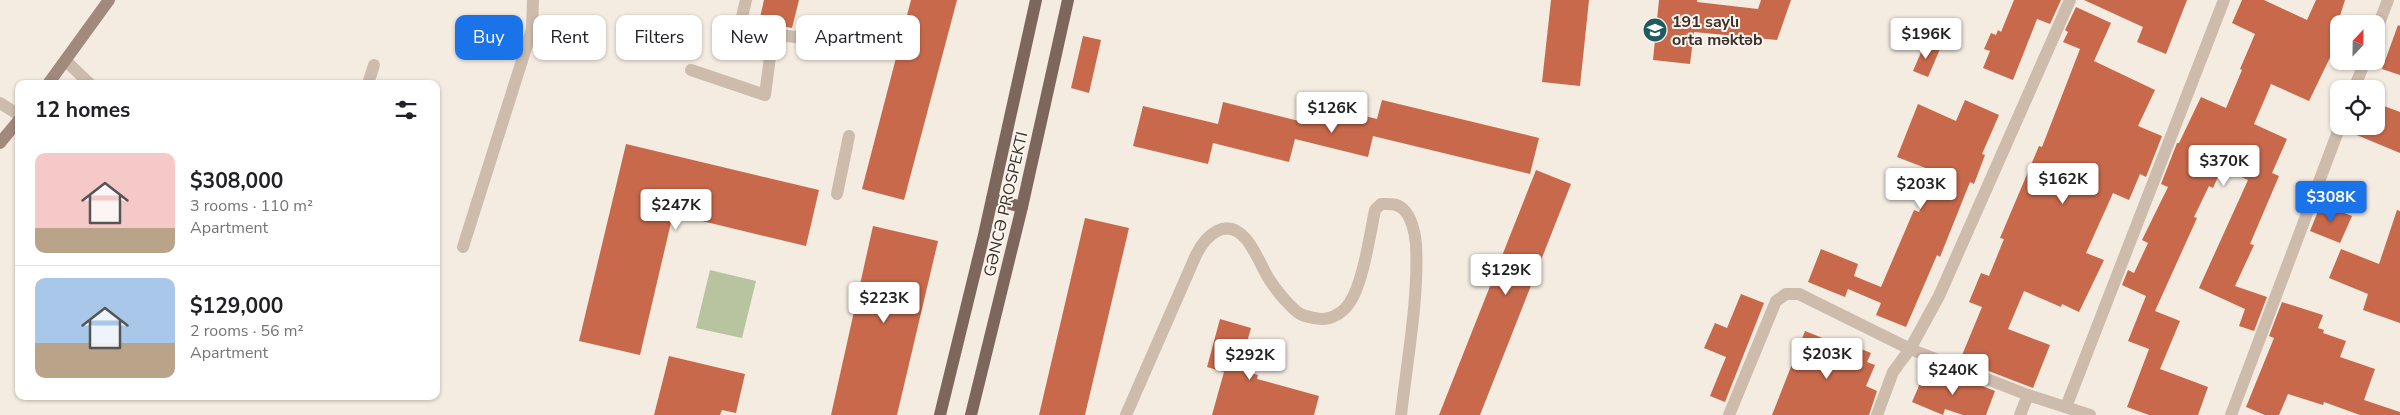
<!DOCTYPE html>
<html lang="en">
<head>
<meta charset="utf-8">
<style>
  :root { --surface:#fff; --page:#f6f6f6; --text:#202124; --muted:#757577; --line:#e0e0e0; --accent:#1a73e8 }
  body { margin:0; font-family:"Nunito Sans",sans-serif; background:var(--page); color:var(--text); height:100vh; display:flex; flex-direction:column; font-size:19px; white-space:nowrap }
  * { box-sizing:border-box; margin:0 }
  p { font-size:16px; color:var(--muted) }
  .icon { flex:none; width:28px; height:28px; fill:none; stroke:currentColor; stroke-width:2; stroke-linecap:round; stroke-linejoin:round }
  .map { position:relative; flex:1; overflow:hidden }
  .panel { position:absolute; left:15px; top:80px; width:425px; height:320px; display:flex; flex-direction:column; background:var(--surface); border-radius:10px; box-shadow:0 1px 4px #0004 }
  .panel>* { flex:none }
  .top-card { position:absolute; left:455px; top:15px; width:475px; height:45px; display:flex; gap:10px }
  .needle { width:32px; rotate:22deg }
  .tools { position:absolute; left:2330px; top:15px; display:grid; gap:10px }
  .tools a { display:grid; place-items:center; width:55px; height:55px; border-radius:10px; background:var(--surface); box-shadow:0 1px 4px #0004; font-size:25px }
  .price { position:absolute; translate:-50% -42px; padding:0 11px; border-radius:5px; background:#fff; color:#222; font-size:16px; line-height:32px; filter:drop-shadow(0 1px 2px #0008) }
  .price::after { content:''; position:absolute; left:50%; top:30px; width:15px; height:11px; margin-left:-8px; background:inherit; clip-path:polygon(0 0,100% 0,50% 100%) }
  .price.current { background:var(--accent); color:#fff }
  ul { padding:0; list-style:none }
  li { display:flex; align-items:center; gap:15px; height:125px; padding:0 20px }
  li+li { border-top:1px solid var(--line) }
  li span { display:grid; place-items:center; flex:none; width:140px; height:100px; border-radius:10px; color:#555 }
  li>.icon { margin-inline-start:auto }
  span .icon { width:60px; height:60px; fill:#fffc; stroke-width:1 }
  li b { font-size:21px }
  h2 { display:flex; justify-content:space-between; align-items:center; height:60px; padding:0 20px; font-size:21px }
  .pill { padding:0 18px; border-radius:10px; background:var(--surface); box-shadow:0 1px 4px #0004; font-size:18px; line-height:45px }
  .pill.current { background:var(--accent); color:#fff }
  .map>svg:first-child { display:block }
  .green { fill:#b8c4a0 }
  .building { fill:#c8694b }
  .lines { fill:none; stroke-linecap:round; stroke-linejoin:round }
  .minor { stroke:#cdbbac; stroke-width:12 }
  .secondary { stroke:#a18a7d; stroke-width:12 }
  .primary { stroke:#7d675c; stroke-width:12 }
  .labels { text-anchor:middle; stroke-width:4; stroke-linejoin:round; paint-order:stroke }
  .poi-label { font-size:16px; font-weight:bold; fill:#3b302b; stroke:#fbf5ee; text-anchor:start }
  .street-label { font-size:16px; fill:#3b302b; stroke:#fbf5ee }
</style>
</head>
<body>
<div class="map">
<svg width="2400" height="415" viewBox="0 0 2400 415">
  <rect width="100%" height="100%" fill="#f4ebe1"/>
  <!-- green -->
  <path class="green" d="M710,270l46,11 -14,57 -46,-10z"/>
  <!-- building -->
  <g class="building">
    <path d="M764,0h35l-7,28 -33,-6z"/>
    <path d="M911,0h46l-53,200 -42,-11z"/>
    <path d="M1551,0h38l-9,86 -38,-4z"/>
    <path d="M1659,0h38v2l61,7 3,-9h30l-14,40 -83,-8 -4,32 -37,-4z"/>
    <path d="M2014,0h47l-11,24 -13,-5 -24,61 -30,-12 7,-17 -6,-2 7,-16 5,2 2,-5 3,2z"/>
    <path d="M2084,0h103l-21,54 -29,-12 6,-15z"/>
    <path d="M2242,0h22l43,20 9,-20h29l-7,22 1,17 -30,62 -38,-17 -17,40 33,15 -15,34 7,3 -29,68 4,1 -19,41 32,11 -13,34 -15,-5 6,-17 -46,-21 49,-108 -26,-12 -9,20 -4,-2 -15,31 3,1 -42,93 25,10 -20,48 48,18 -10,28h-49l-22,-8 22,-58 -21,-8 18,-45 -24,-11 6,-15 6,3 14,-30 -6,-3 26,-53 -7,-3 16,-41h2l22,-46 25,11 16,-38 -2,-1 15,-35 -23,-11z"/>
    <path d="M2076,7l35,16 -17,38 61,29 -17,36 24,10 -16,41 -6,-3 -11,26 -16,-7 -27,60 18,7 -25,52 -17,-8 -1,3 -37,-16 -16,38 42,16 -17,43 -73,-28 22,-53 -13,-5 12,-29 8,3 15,-37 -4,-1 39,-92 3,1 38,-98 -17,-7 5,-10 -3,-2z"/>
    <path d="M2398,25l2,1v49l-18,-6z"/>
    <path d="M1083,36l18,4 -12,53 -18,-5z"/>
    <path d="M1925,43l15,6 -12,28 -15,-6z"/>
    <path d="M1382,100l157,38 -9,36 -157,-38 -5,21 -73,-18 -6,23 -76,-19 -5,21 -75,-18 10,-40 75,18 5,-22 76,19 5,-20 73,18z"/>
    <path d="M1965,100l34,15 -17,39 3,1 -11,29 -4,-2 -30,75 -3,-2 -31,72 -30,-12 5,-12 -33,-14 -3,8 -37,-15 13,-33 37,15 -4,12 27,11 33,-77 5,2 17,-40 -39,-15 21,-53 38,17z"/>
    <path d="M2376,103l24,9v41l-53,-22 1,-5h28z"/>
    <path d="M626,144l193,46 -13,56 -133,-32 -33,141 -61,-14z"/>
    <path d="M1536,170l35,14 -91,231h-41z"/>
    <path d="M2321,204l31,12 -12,27 -30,-12z"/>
    <path d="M2397,210l3,1v112l-37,-13 5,-16 -39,-16 12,-29 38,15z"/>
    <path d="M1085,218l44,10 -44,187h-46z"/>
    <path d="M873,226l65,15 -41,174h-66z"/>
    <path d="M1741,294l23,9 -39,99 -15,-6 16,-39 -22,-9 11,-25 12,5z"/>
    <path d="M2282,302l41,13 -5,13 6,2 -1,3 23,8 -6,16 35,12 -11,31 36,12v3h-40l-36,-13 -1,3 -35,-11 -9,21h-14l-19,-8 28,-69 -5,-2z"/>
    <path d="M1220,319l31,9 -12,42 19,5 -1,4 62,17 -5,19h-102l12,-43 -17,-5z"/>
    <path d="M1805,331l30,12 2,-4 34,14 -4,9 8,3 -9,21 11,5 -8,24h-97z"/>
    <path d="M669,356l76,18 -9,39 -14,-3 -2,5h-66z"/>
    <path d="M1925,372l26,11 3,-8 41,16 -9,24h-23l-18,-6 -2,6 -31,-13z"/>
  </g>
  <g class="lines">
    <!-- minor -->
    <g class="minor">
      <path d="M2376,31l12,-31"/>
      <path d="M773,34l29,4"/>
      <path d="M66,61l24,23"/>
      <path d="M691,70l74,25 8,-61 -33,-9 6,-25"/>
      <path d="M368,84l6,-19"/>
      <path d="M2354,89l11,-28"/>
      <path d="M0,103l19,12"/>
      <path d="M837,194l12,-58"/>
      <path d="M463,247l69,-218 1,-29"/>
      <path d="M2066,407l158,-407"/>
      <path d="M1126,415l70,-160c10,-20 30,-39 50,-16 10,12 15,27 23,40 7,11 18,24 27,32 7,6 17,7 25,8 12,0 23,-7 29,-17 13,-19 20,-68 25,-92l6,-6c8,0 15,-1 22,5 8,7 12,23 13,35 3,53 -9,117 -15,171"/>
      <path d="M1729,415l47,-114 10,-7h13l111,55 118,46 62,20"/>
      <path d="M1877,415l16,-43 17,-23 29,-53 131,-296"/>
      <path d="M2020,415l8,-20"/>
      <path d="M2231,415l109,-289"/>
    </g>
    <!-- secondary -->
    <g class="secondary">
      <path d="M48,84l61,-84"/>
      <path d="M0,143l19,-23"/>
    </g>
    <!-- primary -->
    <g class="primary">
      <path d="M992,199l30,8"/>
      <path d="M940,415l44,-180 52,-235"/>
      <path d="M971,415l51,-208 46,-207"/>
    </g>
  </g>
  <!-- icons -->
  <defs>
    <symbol id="school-disc" viewBox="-11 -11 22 22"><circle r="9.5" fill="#1f5a5e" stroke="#fbf5ee"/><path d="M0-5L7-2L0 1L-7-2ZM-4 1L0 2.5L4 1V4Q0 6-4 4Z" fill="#fff"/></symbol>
  </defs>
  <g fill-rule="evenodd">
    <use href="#school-disc" x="1641" y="16" width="28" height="28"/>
  </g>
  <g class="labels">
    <!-- poi labels -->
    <g class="poi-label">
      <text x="1672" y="27">191 saylı<tspan x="1672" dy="18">orta məktəb</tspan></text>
    </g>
    <!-- street labels -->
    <g class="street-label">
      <text transform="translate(1005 204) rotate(-77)" y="6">GƏNCƏ PROSPEKTI</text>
    </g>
  </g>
</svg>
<div class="tools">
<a><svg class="needle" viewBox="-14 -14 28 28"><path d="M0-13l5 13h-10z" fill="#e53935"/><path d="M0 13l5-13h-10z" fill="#757577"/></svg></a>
<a><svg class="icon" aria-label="locate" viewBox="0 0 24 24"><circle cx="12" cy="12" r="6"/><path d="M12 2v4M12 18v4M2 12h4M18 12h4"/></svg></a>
</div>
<b class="price" style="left:1926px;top:60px">$196K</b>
<b class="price" style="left:1332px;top:134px">$126K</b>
<b class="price" style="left:2224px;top:187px">$370K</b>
<b class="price" style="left:2063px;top:205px">$162K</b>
<b class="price" style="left:1921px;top:210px">$203K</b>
<b class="price current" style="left:2331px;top:223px">$308K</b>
<b class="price" style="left:676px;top:231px">$247K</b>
<b class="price" style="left:1506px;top:296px">$129K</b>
<b class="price" style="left:884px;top:324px">$223K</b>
<b class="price" style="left:1827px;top:380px">$203K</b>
<b class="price" style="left:1250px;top:381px">$292K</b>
<b class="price" style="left:1953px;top:396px">$240K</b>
<div class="top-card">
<a class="pill current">Buy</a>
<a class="pill">Rent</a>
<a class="pill">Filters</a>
<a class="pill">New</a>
<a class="pill">Apartment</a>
</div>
<section class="panel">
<h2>12 homes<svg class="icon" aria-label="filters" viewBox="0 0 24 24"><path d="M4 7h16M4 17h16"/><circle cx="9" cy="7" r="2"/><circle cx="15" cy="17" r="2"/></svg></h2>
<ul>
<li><span style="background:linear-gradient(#f6c9c9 75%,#b9a48a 0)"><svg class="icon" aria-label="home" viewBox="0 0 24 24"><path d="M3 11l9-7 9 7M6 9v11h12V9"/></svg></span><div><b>$308,000</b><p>3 rooms · 110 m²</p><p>Apartment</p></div></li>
<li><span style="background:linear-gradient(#a9c7e8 65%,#b9a48a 0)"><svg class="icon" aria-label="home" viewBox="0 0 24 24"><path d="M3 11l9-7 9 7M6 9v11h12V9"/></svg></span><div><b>$129,000</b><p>2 rooms · 56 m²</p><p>Apartment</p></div></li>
</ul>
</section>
</div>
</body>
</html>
